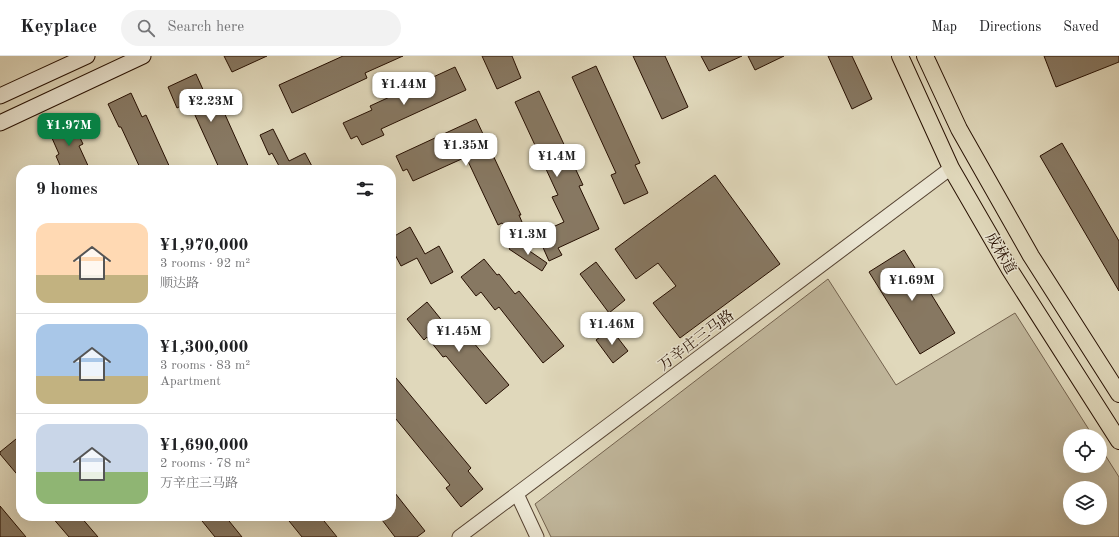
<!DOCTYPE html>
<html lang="en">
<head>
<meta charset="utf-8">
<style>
  :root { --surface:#fff; --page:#f2f2f2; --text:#202124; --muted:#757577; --line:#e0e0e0; --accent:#0b8043 }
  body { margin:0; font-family:"Old Standard TT","Noto Serif SC",serif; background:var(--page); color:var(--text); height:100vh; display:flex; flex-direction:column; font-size:15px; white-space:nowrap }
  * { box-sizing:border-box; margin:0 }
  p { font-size:13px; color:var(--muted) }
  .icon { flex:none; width:22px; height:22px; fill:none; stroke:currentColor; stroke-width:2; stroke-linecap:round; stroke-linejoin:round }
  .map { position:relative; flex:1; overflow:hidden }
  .details { position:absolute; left:16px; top:109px; width:380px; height:356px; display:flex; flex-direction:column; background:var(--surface); border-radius:16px; box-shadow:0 4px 16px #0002 }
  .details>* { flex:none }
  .tools { position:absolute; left:1063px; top:373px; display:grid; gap:8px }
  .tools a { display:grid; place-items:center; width:44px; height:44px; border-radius:50%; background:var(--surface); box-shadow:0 4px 16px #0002; font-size:20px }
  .price { position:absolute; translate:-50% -34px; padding:0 9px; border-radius:8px; background:#fff; color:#222; font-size:13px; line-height:26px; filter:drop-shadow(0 1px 2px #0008) }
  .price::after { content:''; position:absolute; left:50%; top:24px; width:12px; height:9px; margin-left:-6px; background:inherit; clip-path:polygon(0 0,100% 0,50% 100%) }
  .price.current { background:var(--accent); color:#fff }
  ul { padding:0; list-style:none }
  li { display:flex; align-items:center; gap:12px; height:100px; padding:0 20px }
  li+li { border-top:1px solid var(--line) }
  li span { display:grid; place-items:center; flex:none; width:112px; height:80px; border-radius:12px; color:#555 }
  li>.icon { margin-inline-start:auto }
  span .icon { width:48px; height:48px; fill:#fffc; stroke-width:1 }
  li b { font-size:17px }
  h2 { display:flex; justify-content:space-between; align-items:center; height:48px; padding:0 20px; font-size:17px }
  header { display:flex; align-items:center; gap:24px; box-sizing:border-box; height:56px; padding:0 20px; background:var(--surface); border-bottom:1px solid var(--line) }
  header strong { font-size:19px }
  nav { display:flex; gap:22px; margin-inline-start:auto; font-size:14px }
  .search { width:280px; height:36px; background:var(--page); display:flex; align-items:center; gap:10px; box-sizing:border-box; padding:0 14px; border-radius:22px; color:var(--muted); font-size:15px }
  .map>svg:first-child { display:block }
  .grass { fill:#c0b69b; stroke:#73624e; fill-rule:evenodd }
  .building { fill:#877862; stroke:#260f01 }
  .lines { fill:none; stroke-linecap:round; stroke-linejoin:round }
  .tertiary-casing { stroke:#544130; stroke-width:15 }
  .secondary-casing { stroke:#260f01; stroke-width:17 }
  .primary-casing { stroke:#260f01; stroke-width:18 }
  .tertiary { stroke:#ebe6d3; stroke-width:13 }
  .secondary { stroke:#ebe6d3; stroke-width:15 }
  .primary { stroke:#e0d8bb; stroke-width:16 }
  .labels { text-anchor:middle; stroke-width:3; stroke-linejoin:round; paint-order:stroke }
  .street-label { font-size:15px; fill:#260f01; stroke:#ebe6d3 }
</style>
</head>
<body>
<header>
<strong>Keyplace</strong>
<div class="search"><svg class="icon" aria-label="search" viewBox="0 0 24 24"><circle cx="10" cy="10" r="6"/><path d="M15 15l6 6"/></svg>Search here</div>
<nav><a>Map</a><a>Directions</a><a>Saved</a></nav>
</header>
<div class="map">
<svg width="1119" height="481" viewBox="0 0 1119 481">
  <rect width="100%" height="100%" fill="#e0d8bb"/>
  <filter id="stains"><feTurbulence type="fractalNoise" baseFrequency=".005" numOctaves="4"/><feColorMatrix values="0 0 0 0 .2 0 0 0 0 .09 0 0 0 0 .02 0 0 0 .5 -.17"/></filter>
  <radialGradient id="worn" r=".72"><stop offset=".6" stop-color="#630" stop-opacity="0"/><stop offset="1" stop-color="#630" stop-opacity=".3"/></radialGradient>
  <!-- grass -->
  <path class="grass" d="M828,223l68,106 119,-72 78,123h-23v30h30v-19l19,30v60h-568l-16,-33zM1070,432h30v30h-30z"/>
  <!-- building -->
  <g class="building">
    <path d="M224,0h43l-35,16z"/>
    <path d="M343,0h60l-38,17 2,5 -75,35 -13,-28z"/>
    <path d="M482,0h30l9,22 -24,11z"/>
    <path d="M633,0h32l23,51 -26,12z"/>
    <path d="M701,0h41l-33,15z"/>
    <path d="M748,0h36l-29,14z"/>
    <path d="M828,0h24l20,43 -20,10z"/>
    <path d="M1044,0h75v6l-63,25z"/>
    <path d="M596,10l44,97 -5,2 13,28 -24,11 -13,-29 5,-2 -44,-96z"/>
    <path d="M455,11l11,23 -85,39 3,6 -22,10 -5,-9 -6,3 -8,-16 29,-13 -2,-4z"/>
    <path d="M196,18l9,20 9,-4 36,80h-30l-31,-68 -12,6 -9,-21z"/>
    <path d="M539,35l44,94 -4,1 20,43 -41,19 4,7 -13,6 -12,-27 27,-12 -12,-25 6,-2 -43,-93z"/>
    <path d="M131,37l11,24 4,-2 25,55h-30l-20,-43h-2l-11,-23z"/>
    <path d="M71,63l12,25 -4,2 11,24h-28l-6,-14 3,-2 -11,-25z"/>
    <path d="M476,63l45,96h-2l3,7 -17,7 -3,-6 -4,2 -32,-68 -53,24 -6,-12 -4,2 -7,-15z"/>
    <path d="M273,73l16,32 16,-8 9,17h-42l7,-4 -7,-13 -3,2 -9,-20z"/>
    <path d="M1062,87l57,98v50l-79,-135z"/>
    <path d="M715,119l65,89 -100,74 -27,-35 23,-17 -18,-23 -22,16 -21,-30z"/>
    <path d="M410,171l15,27 14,-8 14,26 -22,12 -14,-26 -16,8 -10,-19v-9z"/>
    <path d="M515,185l32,22 -5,8 -33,-22z"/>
    <path d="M904,194l51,83 -35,21 -51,-82z"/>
    <path d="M484,203l13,16 2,-1 16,20 4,-3 45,55 -21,17 -44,-56 -4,3 -14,-18 -5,4 -15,-19z"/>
    <path d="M596,206l29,38 -16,13 -29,-39z"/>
    <path d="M427,246l17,21 4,-4 16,21 4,-4 41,49 -23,19 -40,-48 -3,1 -16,-20 -3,3 -17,-21z"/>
    <path d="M611,273l17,22 -15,12 -17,-23z"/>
    <path d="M391,316l80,96 -3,3 15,18 -22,18 -15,-19 4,-3 -59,-72z"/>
    <path d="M16,383l5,6v34l-21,-25v-2z"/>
    <path d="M391,432l34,43 -8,6h-22l-16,-21h12z"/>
    <path d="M0,450l26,31h-26z"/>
    <path d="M51,460h29l18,21h-29z"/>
    <path d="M198,460h27l17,21h-27z"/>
    <path d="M285,460h35l17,21h-35z"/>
  </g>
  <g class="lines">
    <defs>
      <g id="tertiary">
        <path d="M517,438l20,43"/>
        <path d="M459,481l492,-369"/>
      </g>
      <g id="secondary">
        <path d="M0,40l87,-40"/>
        <path d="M0,67l143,-67"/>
      </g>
      <g id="primary">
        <path d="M900,0l51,112 59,102 109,171"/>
        <path d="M925,0l34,73 72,127 88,138"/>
      </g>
    </defs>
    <!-- tertiary casing -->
    <use href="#tertiary" class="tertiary-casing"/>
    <!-- secondary casing -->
    <use href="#secondary" class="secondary-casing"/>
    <!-- primary casing -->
    <use href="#primary" class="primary-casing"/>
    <!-- tertiary -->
    <use href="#tertiary" class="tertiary"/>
    <!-- secondary -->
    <use href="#secondary" class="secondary"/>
    <!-- primary -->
    <use href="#primary" class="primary"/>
  </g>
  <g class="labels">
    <!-- street labels -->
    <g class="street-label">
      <text transform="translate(1001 197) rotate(60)" y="5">成林道</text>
      <text transform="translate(696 284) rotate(-37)" y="5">万辛庄三马路</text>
    </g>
  </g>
  <rect width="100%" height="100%" filter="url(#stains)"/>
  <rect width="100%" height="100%" fill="url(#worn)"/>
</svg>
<div class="tools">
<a><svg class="icon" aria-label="locate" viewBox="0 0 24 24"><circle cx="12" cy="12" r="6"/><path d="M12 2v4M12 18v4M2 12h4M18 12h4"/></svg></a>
<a><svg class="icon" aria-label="layers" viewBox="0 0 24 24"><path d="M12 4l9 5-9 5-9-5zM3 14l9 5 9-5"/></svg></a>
</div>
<b class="price" style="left:404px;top:50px">¥1.44M</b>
<b class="price" style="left:211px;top:67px">¥2.23M</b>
<b class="price current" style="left:69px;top:91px">¥1.97M</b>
<b class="price" style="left:466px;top:111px">¥1.35M</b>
<b class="price" style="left:557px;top:122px">¥1.4M</b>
<b class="price" style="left:528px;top:200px">¥1.3M</b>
<b class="price" style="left:912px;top:246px">¥1.69M</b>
<b class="price" style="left:612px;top:290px">¥1.46M</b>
<b class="price" style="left:459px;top:297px">¥1.45M</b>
<section class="details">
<h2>9 homes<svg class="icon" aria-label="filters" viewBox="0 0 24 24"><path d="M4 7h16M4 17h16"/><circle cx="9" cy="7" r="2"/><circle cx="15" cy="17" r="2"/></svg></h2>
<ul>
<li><span style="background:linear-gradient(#ffd9b3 65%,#c2b280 0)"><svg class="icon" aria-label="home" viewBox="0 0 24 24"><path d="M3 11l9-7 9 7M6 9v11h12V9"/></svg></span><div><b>¥1,970,000</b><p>3 rooms · 92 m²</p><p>顺达路</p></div></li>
<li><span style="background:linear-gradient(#a9c7e8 65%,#c2b280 0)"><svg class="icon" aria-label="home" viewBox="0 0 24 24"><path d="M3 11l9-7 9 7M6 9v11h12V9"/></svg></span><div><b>¥1,300,000</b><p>3 rooms · 83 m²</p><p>Apartment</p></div></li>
<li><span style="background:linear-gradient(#c9d6e8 60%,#8fb573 0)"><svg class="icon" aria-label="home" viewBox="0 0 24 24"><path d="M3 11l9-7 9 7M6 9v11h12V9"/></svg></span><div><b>¥1,690,000</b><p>2 rooms · 78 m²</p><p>万辛庄三马路</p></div></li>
</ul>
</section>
</div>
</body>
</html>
